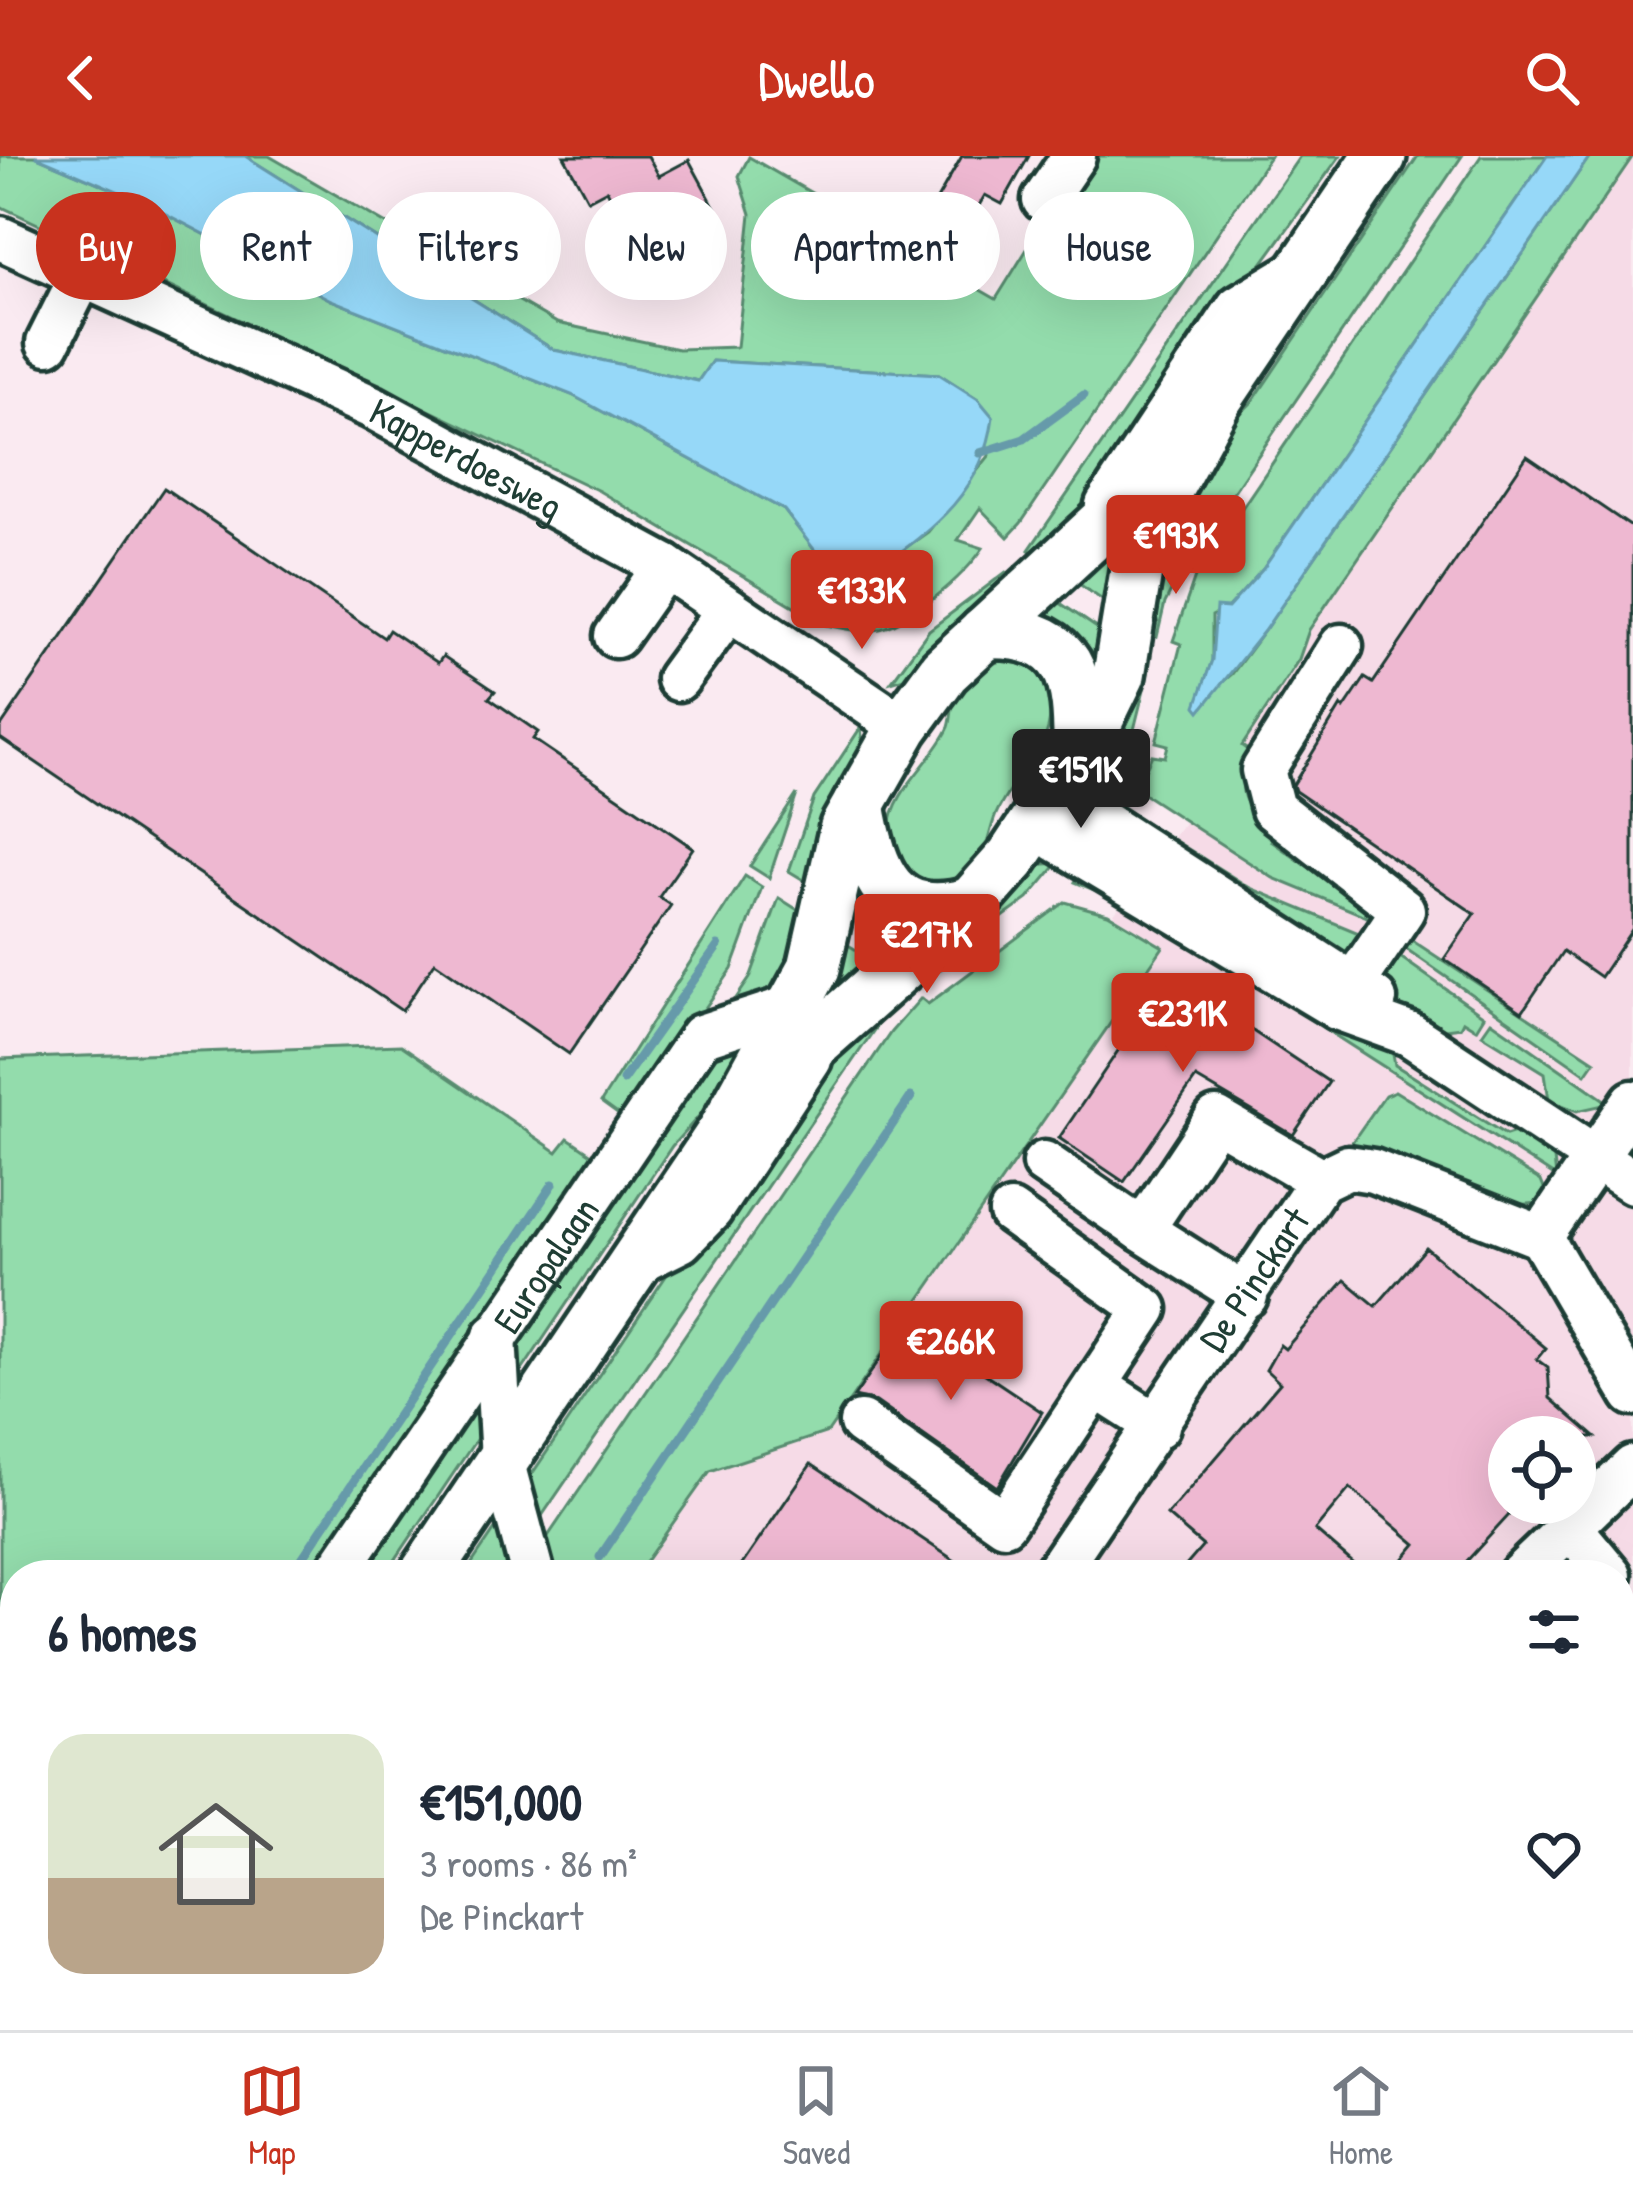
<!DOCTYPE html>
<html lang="en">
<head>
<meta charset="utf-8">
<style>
  :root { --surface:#fff; --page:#f6f6f7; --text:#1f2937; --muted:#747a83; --line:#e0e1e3; --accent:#c8321e }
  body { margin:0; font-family:"Patrick Hand",sans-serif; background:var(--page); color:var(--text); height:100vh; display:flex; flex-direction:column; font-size:45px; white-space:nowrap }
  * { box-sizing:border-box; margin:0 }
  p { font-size:39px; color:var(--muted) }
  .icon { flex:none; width:66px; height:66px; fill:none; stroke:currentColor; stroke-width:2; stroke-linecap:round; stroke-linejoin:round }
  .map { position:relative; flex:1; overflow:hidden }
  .sheet { position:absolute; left:0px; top:1404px; width:1635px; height:471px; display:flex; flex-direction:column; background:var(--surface); border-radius:48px 48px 0 0; box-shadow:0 12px 48px #0002 }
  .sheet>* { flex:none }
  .top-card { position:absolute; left:36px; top:36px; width:1563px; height:108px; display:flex; gap:24px }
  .fabs { position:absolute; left:1488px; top:1260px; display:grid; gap:24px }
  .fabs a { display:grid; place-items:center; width:108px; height:108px; border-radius:50%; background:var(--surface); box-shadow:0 12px 48px #0002; font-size:60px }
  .price { position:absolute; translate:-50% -102px; padding:0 27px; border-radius:12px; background:var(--accent); color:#fff; font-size:39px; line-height:78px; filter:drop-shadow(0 3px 6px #0008) }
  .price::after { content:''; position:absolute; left:50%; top:72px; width:36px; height:27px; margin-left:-18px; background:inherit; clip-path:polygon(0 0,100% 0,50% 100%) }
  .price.current { background:#222; color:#fff }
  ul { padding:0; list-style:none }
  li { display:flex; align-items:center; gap:36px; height:300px; padding:0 48px }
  li span { display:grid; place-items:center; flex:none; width:336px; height:240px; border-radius:36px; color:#555 }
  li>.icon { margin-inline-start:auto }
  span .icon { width:144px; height:144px; fill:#fffc; stroke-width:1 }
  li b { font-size:51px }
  h2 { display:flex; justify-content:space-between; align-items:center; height:144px; padding:0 48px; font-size:51px }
  .pill { padding:0 42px; border-radius:54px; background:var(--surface); box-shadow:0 12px 48px #0002; font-size:42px; line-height:108px }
  .pill.current { background:var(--accent); color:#fff }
  header { display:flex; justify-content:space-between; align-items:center; height:156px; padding:0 48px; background:var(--accent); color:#fff; font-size:54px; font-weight:600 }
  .tab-bar { display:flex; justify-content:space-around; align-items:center; height:168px; border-top:3px solid var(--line); background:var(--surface); font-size:33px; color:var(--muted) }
  .tab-bar a { display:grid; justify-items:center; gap:6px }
  .tab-bar .current { color:var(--accent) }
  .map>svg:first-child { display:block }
  .built { fill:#f6dbe7; fill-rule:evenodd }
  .green { fill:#93dcac; stroke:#598c70; stroke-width:3 }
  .water { fill:#96d8f8; stroke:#669aaa; stroke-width:3 }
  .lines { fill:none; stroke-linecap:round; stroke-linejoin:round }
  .stream { stroke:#669aaa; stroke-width:9 }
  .building { fill:#eeb8d1; stroke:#1f3d34; stroke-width:3 }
  .minor-casing { stroke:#1f3d34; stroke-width:51 }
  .major-casing { stroke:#1f3d34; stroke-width:60 }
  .minor { stroke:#fff; stroke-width:42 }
  .major { stroke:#fff; stroke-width:51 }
  .labels { text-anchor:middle; stroke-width:9; stroke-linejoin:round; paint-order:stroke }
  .street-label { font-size:39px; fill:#1f3d34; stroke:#fff }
</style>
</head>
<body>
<header><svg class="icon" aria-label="back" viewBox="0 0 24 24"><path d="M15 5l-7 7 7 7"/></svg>Dwello<svg class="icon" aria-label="search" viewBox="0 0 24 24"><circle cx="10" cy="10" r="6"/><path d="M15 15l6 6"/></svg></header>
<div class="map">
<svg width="1633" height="1874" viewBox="0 0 1633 1874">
  <rect width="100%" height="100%" fill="#faeaf1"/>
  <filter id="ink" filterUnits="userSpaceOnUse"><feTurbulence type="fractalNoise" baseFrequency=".00833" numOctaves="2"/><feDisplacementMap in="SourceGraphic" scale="24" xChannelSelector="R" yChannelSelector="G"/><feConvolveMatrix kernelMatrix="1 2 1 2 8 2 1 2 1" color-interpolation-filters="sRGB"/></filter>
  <g filter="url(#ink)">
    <!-- built -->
    <path class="built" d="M1626,0h7v1874h-1350l10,-14h1327v-441h-1010l99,-138 496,-641 186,-331zM1509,1281h66v66h-66z"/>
    <!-- green -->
    <g class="green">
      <path d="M0,0h35l106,45 190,99 241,95 212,115 32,42 61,16 51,-36 61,-76 -11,-57 -39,-25 -227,-13 -14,20 -144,-31 -309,-194h24l288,167 121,26 59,-2 14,-133 -12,-38 10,-19 247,142 89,-143h185l-249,367 -13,14 -28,-29 -22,32 25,8c-18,27 -75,78 -108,82 -16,3 -33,-2 -49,-5l-227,-134 -599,-285z"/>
      <path d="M1300,0h40l-294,406 -17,-12z"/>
      <path d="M1418,0h44l-275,404 -22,43 -8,34 -20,-14 60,-166 56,-56z"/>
      <path d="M1481,0h66l-284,413 -35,39 -16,8v44l-14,43 34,-29 32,-43 326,-475h43l-324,474 -10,29 -57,87 11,8c-21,36 -9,54 22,78l-4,9 108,75 -2,5 -104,-43 -137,-89 16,-34 13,2 3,-12 -12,-3 25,-98 -8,-3 22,-64z"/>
      <path d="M1131,357l-14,97 -51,-35z"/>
      <path d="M1006,416l19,8 -101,92 -33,10 38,-52z"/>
      <path d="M1044,436l72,49 -15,53 -64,-69z"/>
      <path d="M1135,498l14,15 -19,77 -29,52 -8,-28z"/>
      <path d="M1018,503l30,21c12,68 -20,74 -50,130 -11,21 -8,47 -31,63 -34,24 -78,-4 -77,-44 1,-38 44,-68 59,-102 4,-11 1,-25 8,-35 14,-23 37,-32 61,-33z"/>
      <path d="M861,571l3,35 -47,126 -28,-17 25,-73z"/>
      <path d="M797,638l-28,84 -19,-12z"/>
      <path d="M1123,652l127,80 116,48 -23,33 -228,-149z"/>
      <path d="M1058,707l-30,36 -93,67 97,-101z"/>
      <path d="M1084,712l307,176 4,21 111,70 24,-8 23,23 3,27 -423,-271 -58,-24z"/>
      <path d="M841,714l79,50 -18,29 -68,-46z"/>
      <path d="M745,720l17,11 -30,82 -105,152 -26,-19z"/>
      <path d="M779,742l33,21 -22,71 -62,20 22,-32z"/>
      <path d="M1065,746l43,12 55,33 -335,485 -118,39 -74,104h-93l-7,-21 355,-522 30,-34 7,6z"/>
      <path d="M829,777l53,33 -89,80z"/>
      <path d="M1410,783l185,122 -9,13 -187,-130z"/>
      <path d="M1393,796l91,64 -8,13 -13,-8 -3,6 -22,3 -68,-44z"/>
      <path d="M887,855l-354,518 -3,-52 136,-201 171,-240z"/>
      <path d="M1491,865l112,78 5,5 -31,7 -28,-11 -4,-27 -63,-39z"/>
      <path d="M755,885l-21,36 -62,69 -161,241 -4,-40 193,-284z"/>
      <path d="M401,889l156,107 11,-14 25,17 -282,420h-296v420l-9,13 11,8 -9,14h-8v-971z"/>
      <path d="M1395,935l146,90 5,13 -5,9 -29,2 -162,-60 35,-50z"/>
      <path d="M480,1222l8,44 -103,153h-37z"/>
      <path d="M504,1360l12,37 -14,22h-38z"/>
      <path d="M232,1860h74l-10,14h-73z"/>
    </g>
    <!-- water -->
    <g class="water">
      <path d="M35,0h210l309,194 144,31 14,-20 227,13 39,25 15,18c-9,73 -58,111 -115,151l-62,-16 -32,-42 -212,-115 -241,-95 -190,-99z"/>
      <path d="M1547,0h43l-326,475 -64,80 -4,-5 16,-46 4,-53 12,1 35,-39z"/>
    </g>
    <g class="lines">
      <!-- stream -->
      <g class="stream">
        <path d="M980,297l44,-14 60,-44"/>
        <path d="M623,924l95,-134"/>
        <path d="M600,1401l311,-460"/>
        <path d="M291,1419l262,-391"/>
        <path d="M0,1848l15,-21"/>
      </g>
    </g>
    <!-- building -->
    <g class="building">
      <path d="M564,0h84l11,20 30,-16 31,57 -12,6 15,35 -33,18 -11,-20 -17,10 -29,-53 -11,6 -15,-29 -19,10z"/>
      <path d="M962,0h67l-27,48 -17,-9 -16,28 -34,-20z"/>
      <path d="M1527,300l106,72v400l-33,49 -37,-26 -41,61 -78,-53 31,-45 -180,-123 -2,-6 48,-79 3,3 21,-31 8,5z"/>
      <path d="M164,332l220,150 5,-8 49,33 5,-7 52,35 -6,7 49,34 -5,7 160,109 -34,49 12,8 -102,149 -134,-92 -33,49 -402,-273v-10z"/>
      <path d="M1169,819l160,107 -36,53 -97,-57 -72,104 -65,-44 71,-105 -6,-28 17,-25z"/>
      <path d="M1426,1092l120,100 -9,11 11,8 2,31 45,39h-86v78l-55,60h-64l26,-31 -66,-56 -35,42 52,45h-189l25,-29 -36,-31 113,-132 -14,-13 14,-25 5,4 60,-69 31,26z"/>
      <path d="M906,1165l136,91 -45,75 -121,-85 -22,-5z"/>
      <path d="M811,1308l165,111h-241z"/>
    </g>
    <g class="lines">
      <defs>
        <g id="minor">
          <path d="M1044,44l30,-44"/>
          <path id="s1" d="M0,82l372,169 293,159 238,161"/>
          <path d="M48,187l34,-68"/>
          <path d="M1107,349l131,-198 62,-37"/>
          <path d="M616,480l49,-70"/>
          <path d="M678,523l51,-70"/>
          <path d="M1055,636l320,207"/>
          <path d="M1032,669l305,183 72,26 224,148"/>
          <path d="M1337,852l66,-98 -130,-101 -10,-39 78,-124"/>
          <path d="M1633,946l-92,135 92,157"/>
          <path d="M1044,1007l98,67"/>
          <path d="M635,1108l46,-23 30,-31 99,-151"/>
          <path d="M1246,1140l-104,-66 74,-111 105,61"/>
          <path d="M495,1180l7,124 31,115"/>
          <path d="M1097,1231l61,39"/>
          <path d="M861,1267l143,100 142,-214 -135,-96"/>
          <path d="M1570,1371l40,48"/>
          <path id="s2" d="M335,1419l366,-539 92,-30"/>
          <path id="s3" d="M1054,1419l267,-395 27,-13 25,4 168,66"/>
          <path d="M1520,1419l113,-108"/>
          <path d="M1620,1669l13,15"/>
          <path d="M933,1860l4,14"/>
          <path d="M1435,1860l14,14"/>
          <path d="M74,1874l10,-14"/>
          <path d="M207,1874l9,-14"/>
          <path d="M796,1874l11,-3 2,-11"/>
        </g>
        <g id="major">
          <path d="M985,477c89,-3 95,46 94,121"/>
          <path d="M859,648c11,69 31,123 113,99"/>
          <path d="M764,931l208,-184 40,-45 67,-101 40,-82 20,-122 26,-61 51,-93 164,-243"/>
          <path d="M425,1419l299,-444 90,-163 32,-141 57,-100 41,-56 204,-188 68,-84"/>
          <path d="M121,1874l8,-14"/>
        </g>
      </defs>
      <!-- minor casing -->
      <use href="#minor" class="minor-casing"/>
      <!-- major casing -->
      <use href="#major" class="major-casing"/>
      <!-- minor -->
      <use href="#minor" class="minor"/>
      <!-- major -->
      <use href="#major" class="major"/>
    </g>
  </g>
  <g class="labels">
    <!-- street labels -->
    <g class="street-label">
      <text dy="14" stroke="none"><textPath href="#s1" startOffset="516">Kapperdoesweg</textPath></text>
      <text dy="14" stroke="none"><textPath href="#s2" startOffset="375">Europalaan</textPath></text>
      <text dy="14" stroke="none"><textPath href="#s3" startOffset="357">De Pinckart</textPath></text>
    </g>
  </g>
</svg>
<div class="fabs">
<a><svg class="icon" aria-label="locate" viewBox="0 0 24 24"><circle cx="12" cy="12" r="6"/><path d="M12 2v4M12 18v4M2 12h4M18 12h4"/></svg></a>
</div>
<b class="price" style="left:1176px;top:441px">€193K</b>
<b class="price" style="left:862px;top:496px">€133K</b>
<b class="price current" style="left:1081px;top:675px">€151K</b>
<b class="price" style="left:927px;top:840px">€217K</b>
<b class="price" style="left:1183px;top:919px">€231K</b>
<b class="price" style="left:951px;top:1247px">€266K</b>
<div class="top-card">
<a class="pill current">Buy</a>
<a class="pill">Rent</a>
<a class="pill">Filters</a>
<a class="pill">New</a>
<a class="pill">Apartment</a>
<a class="pill">House</a>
</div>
<section class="sheet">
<h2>6 homes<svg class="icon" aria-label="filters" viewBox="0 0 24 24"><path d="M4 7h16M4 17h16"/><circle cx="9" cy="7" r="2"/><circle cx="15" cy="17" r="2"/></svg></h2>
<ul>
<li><span style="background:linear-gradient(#dfe7d0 60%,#b9a48a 0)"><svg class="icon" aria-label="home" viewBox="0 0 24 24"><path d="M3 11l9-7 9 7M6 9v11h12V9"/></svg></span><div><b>€151,000</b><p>3 rooms · 86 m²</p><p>De Pinckart</p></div><svg class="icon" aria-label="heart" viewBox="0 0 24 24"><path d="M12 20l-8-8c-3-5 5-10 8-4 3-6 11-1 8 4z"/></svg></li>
</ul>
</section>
</div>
<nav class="tab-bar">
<a class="current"><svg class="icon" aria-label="map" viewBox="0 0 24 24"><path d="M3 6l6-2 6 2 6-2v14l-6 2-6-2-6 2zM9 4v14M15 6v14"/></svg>Map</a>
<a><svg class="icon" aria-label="saved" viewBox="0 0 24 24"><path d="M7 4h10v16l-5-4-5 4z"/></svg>Saved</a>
<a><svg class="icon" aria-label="home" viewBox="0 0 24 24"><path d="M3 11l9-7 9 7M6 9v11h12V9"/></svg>Home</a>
</nav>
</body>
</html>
